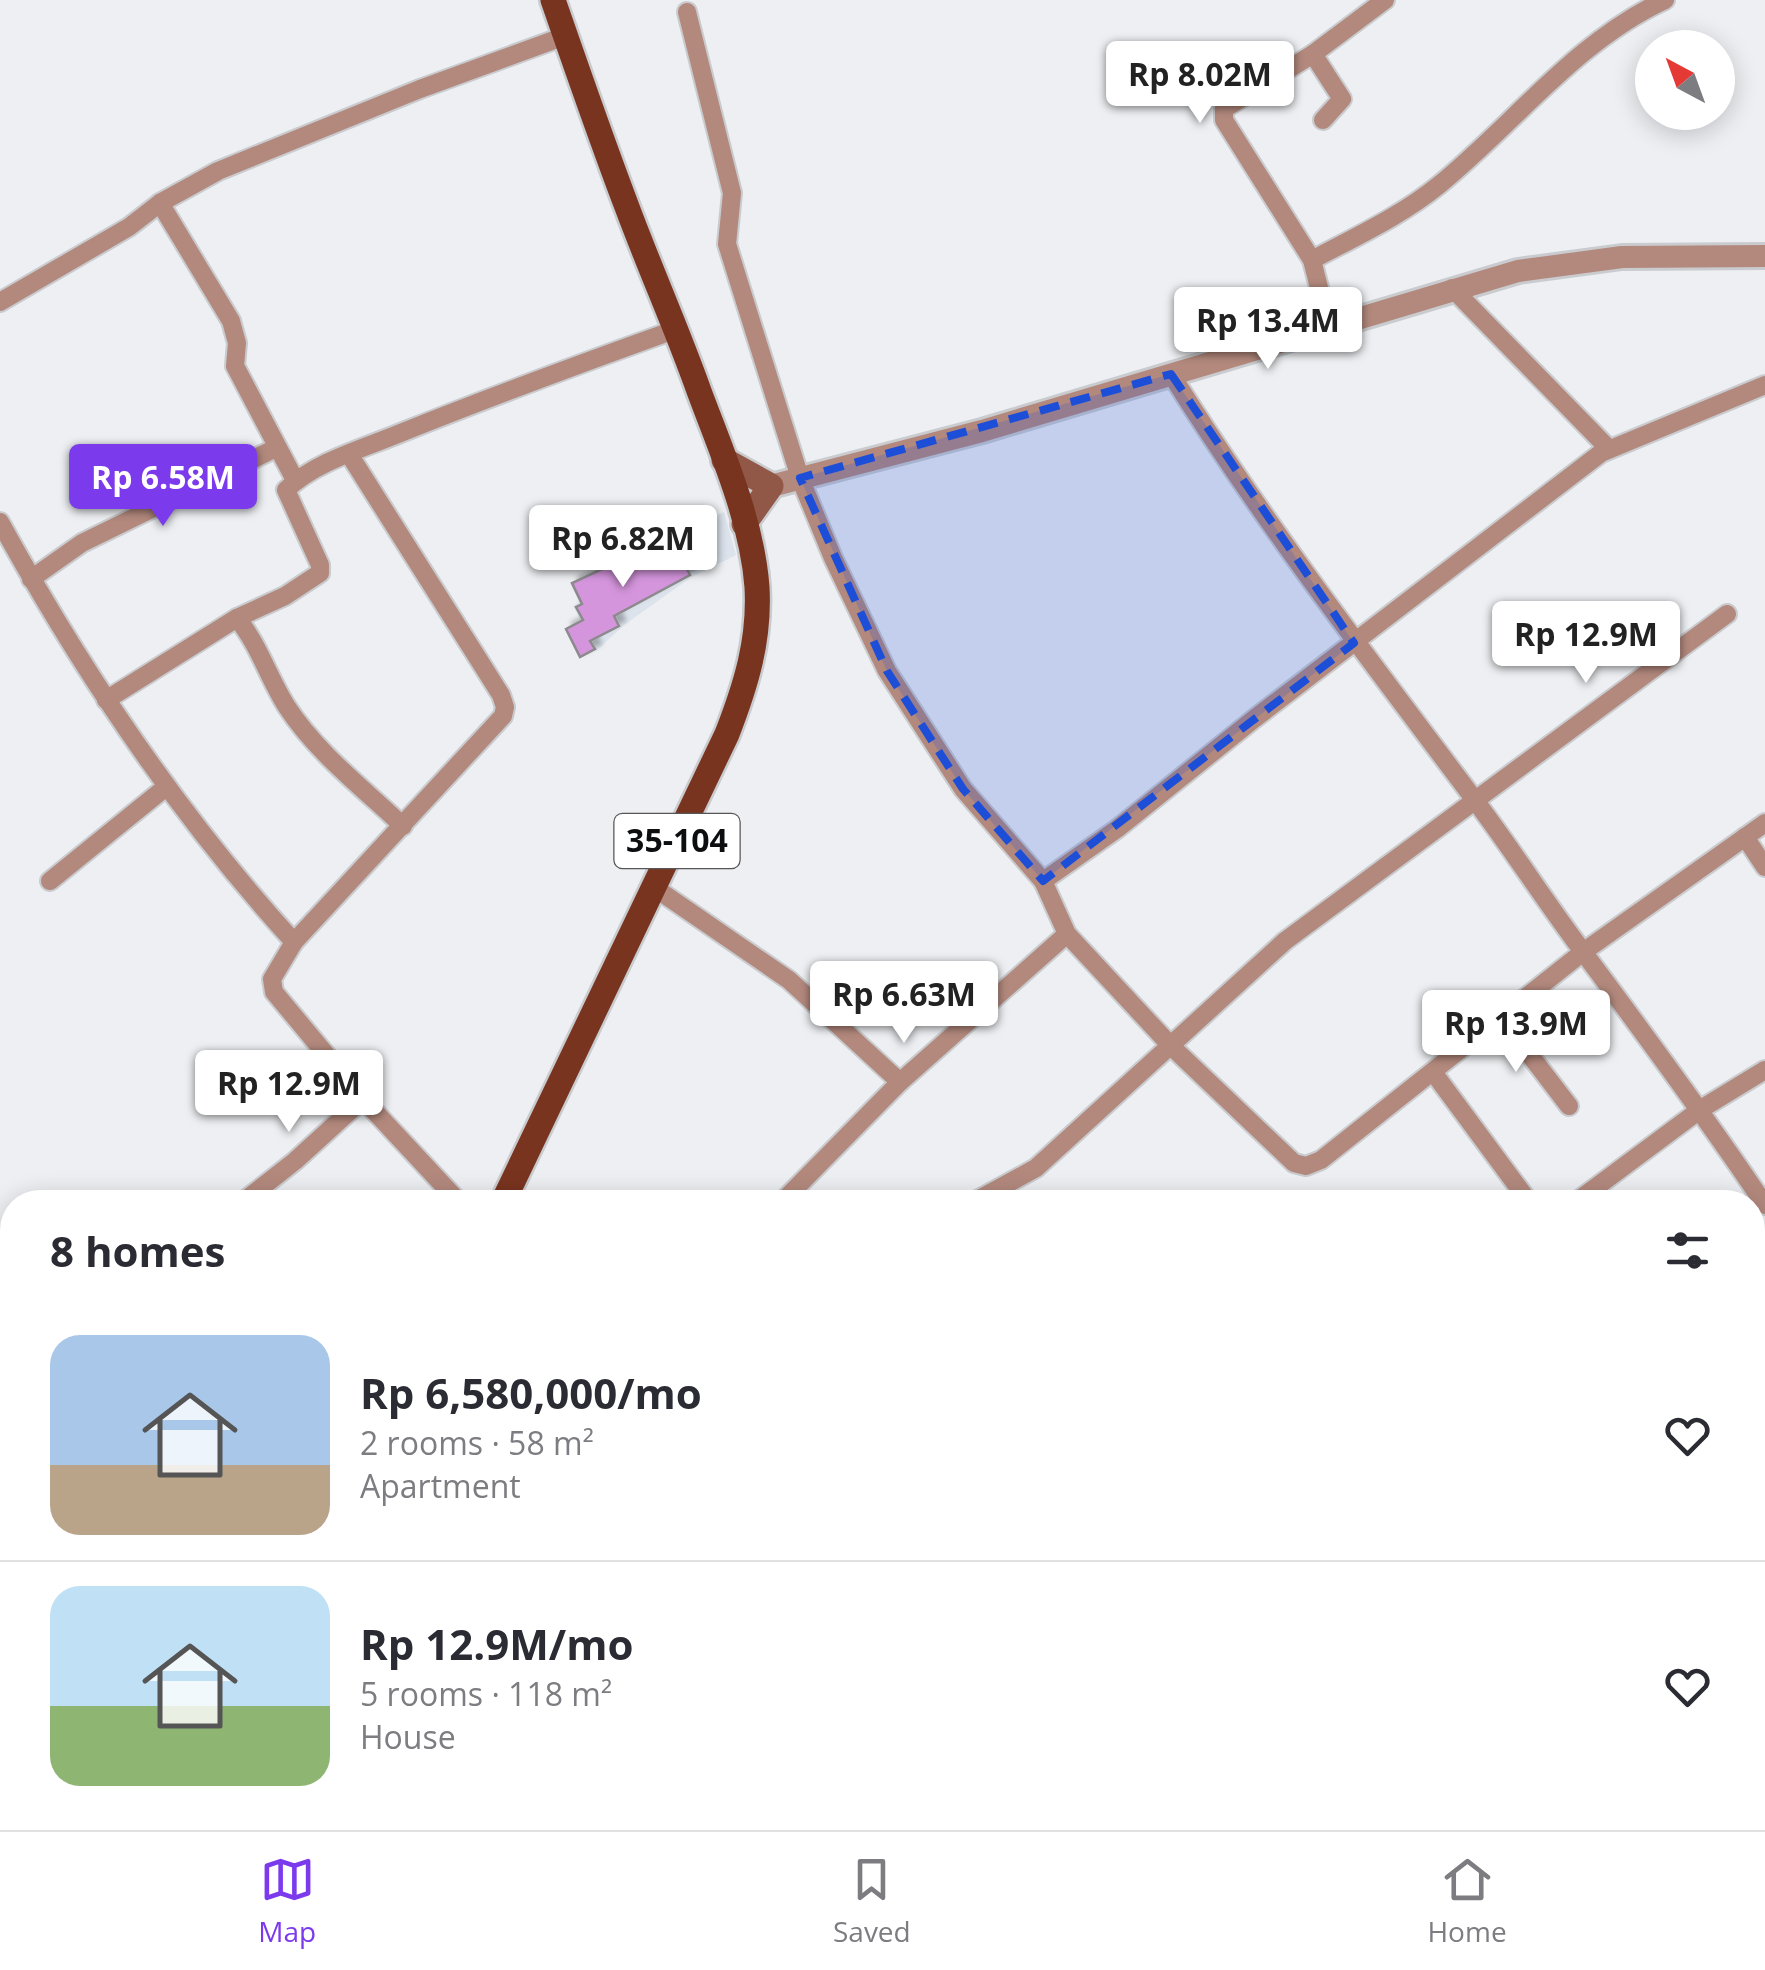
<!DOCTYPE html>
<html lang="en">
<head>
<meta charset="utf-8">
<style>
  :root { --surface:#fff; --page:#f2f2f3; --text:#2b2b33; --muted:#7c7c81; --line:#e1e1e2; --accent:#7c3aed }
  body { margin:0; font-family:"Open Sans",sans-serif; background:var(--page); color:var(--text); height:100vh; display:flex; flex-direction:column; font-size:38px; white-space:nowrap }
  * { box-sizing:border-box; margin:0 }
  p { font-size:32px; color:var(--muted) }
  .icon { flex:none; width:55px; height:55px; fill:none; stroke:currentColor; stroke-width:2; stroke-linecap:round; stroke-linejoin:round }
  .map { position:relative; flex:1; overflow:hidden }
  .details { position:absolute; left:0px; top:1190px; width:1765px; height:640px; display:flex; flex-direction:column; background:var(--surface); border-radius:40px 40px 0 0; box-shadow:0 5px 25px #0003 }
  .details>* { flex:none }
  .needle { width:65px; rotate:319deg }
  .tools { position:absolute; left:1635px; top:30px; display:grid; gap:20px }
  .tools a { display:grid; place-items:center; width:100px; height:100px; border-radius:50%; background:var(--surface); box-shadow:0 5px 25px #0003; font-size:50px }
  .price { position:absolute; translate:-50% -85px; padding:0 22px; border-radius:10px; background:#fff; color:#222; font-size:32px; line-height:65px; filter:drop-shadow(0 2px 5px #0008) }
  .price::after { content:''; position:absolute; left:50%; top:60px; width:30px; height:22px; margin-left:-15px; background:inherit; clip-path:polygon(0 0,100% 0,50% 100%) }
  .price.current { background:var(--accent); color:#fff }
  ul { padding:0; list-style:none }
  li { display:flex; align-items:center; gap:30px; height:250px; padding:0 50px }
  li+li { border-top:2px solid var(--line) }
  li span { display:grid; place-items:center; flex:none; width:280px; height:200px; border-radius:30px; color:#555 }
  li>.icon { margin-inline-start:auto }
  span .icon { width:120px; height:120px; fill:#fffc; stroke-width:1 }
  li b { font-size:42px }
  h2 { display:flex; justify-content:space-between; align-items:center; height:120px; padding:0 50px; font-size:42px }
  .menu { display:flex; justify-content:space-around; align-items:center; height:140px; border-top:2px solid var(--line); background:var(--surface); font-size:28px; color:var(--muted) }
  .menu a { display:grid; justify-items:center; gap:5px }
  .menu .current { color:var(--accent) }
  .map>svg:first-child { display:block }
  .built { fill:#dce3ec }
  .building { fill:#d495dc; stroke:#8c8a8d; stroke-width:2.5; filter:url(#shadow) }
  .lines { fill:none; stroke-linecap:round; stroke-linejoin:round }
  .minor-casing { stroke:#c9cbce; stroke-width:22 }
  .tertiary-casing { stroke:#c9cbce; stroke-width:28 }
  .secondary-casing { stroke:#c9cbce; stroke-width:30 }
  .primary-casing { stroke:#c9cbce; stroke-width:30 }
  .minor { stroke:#b3897d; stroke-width:18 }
  .tertiary { stroke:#b3897d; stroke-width:22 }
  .secondary { stroke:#925847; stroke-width:25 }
  .primary { stroke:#79341f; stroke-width:25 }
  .marked { fill:#1d4ed8; fill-opacity:0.2; stroke:#1d4ed8; stroke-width:8; stroke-dasharray:20 12; stroke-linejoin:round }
  .labels { text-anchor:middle; stroke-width:9; stroke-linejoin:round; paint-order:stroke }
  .shield { fill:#fff; stroke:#565657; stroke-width:2.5 }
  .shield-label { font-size:32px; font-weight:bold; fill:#0d0e0f }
</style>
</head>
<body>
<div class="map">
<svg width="1765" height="1830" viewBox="0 0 1765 1830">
  <defs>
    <filter id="shadow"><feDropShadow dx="6" dy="-6" stdDeviation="2.5" flood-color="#0004"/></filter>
  </defs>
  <rect width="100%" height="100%" fill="#edeff2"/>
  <!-- built -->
  <path class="built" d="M724,512l12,43 -46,23 -66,47 -28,26 -23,-45 6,-4 -9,-19 98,-51h12z"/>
  <!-- building -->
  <path class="building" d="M671,537l19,38 -76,41 5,10 -29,15 5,8 -15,8 -14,-28 17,-9 -7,-13 6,-3 -10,-21z"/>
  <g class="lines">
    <defs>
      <g id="minor">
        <path d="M687,12l45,181 -5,51 73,234 33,80 54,113 76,118 80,92 24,53 105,113 122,116 12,3 15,-6 262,-208 182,-129"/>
        <path d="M1313,54l29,45 -19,21"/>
        <path d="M160,203l71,118 6,22 -2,23 60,114"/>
        <path d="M1312,260c43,-23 89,-44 127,-75 75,-61 137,-144 226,-185"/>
        <path d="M1452,288l157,161"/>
        <path d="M0,302l129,-75 31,-24 58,-32 202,-82 145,-53"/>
        <path d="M1329,327l-17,-67 -88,-140v-11l89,-55 72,-54"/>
        <path d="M1171,374c92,148 198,285 303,425 38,50 72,104 110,154 62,83 123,166 181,252"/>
        <path d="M349,454l152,241 4,12 -2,9 -209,226 -22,37 2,13 89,107 96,103"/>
        <path d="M0,522c83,151 178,293 294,420"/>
        <path d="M31,579l51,-36 194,-95"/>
        <path d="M106,700l131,-82"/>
        <path d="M403,826c-39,-37 -86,-73 -116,-119 -18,-28 -28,-62 -50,-89l48,-22 35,-23v-8l-34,-75c30,-29 79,-42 117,-58 90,-36 182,-70 274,-103"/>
        <path d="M1745,837l20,30"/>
        <path d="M50,881l116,-94"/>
        <path d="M1043,881l74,-52 137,-110 347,-266 164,-68"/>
        <path d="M655,888l134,92 111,102"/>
        <path d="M1500,1016l69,90"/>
        <path d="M1433,1072l96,130"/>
        <path d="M243,1202l52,-41 68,-62"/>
        <path d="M782,1202l118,-120 167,-148"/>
        <path d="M974,1202l62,-34 249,-227 442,-327"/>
        <path d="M1576,1202l125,-93 64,-39"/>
        <path d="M1752,1388l13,2"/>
        <path d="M0,1526l12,24"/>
        <path d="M12,1609l-8,12 8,12"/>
      </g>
      <path id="tertiary" d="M771,486l211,-55 536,-160 104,-14 143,-1"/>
      <path id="secondary" d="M724,460l47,26 -27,38"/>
      <g id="primary">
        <path d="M503,1202l224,-468c19,-49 33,-94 30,-147 -5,-67 -35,-134 -58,-196 -22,-62 -49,-122 -72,-184 -26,-68 -50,-138 -74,-207"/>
        <path d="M209,1830l6,-12"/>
      </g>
    </defs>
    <!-- minor casing -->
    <use href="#minor" class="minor-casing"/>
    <!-- tertiary casing -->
    <use href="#tertiary" class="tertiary-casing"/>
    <!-- secondary casing -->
    <use href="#secondary" class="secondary-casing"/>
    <!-- primary casing -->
    <use href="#primary" class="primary-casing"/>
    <!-- minor -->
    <use href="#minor" class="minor"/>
    <!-- tertiary -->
    <use href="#tertiary" class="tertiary"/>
    <!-- secondary -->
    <use href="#secondary" class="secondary"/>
    <!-- primary -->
    <use href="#primary" class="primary"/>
  </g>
  <!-- marked area -->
  <path class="marked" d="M1171,374l183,269 -311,238 -80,-92 -76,-118 -87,-193z"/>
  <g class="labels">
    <!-- shield labels -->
    <rect class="shield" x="614.5" y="814" width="125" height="54" rx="8"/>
    <g class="shield-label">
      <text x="677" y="852">35-104</text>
    </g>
  </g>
</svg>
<div class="tools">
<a><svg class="needle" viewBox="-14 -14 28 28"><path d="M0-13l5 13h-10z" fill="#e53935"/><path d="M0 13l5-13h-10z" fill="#7c7c81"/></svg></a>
</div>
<b class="price" style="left:1200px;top:126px">Rp 8.02M</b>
<b class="price" style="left:1268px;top:372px">Rp 13.4M</b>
<b class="price current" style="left:163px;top:529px">Rp 6.58M</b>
<b class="price" style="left:623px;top:590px">Rp 6.82M</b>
<b class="price" style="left:1586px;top:686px">Rp 12.9M</b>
<b class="price" style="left:904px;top:1046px">Rp 6.63M</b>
<b class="price" style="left:1516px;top:1075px">Rp 13.9M</b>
<b class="price" style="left:289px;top:1135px">Rp 12.9M</b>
<section class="details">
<h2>8 homes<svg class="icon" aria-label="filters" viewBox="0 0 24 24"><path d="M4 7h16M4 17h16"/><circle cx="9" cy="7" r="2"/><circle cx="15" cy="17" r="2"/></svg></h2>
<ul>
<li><span style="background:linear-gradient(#a9c7e8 65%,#b9a48a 0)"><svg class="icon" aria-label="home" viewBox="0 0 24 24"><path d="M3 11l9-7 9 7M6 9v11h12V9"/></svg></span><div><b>Rp 6,580,000/mo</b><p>2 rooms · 58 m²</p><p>Apartment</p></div><svg class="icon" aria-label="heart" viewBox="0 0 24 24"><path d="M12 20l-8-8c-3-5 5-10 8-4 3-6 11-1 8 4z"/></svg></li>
<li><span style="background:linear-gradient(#bfe0f5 60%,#8fb573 0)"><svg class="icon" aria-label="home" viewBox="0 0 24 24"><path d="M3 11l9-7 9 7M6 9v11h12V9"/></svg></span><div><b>Rp 12.9M/mo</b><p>5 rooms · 118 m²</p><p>House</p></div><svg class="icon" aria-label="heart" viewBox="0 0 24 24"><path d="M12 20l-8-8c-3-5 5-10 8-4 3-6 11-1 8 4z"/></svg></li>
</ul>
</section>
</div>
<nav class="menu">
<a class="current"><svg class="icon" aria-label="map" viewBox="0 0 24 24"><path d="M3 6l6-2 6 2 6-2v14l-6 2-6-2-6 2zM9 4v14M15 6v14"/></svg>Map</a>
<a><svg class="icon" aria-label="saved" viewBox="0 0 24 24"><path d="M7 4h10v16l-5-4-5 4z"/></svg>Saved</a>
<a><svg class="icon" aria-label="home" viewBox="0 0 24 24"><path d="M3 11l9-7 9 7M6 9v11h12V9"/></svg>Home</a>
</nav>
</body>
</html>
